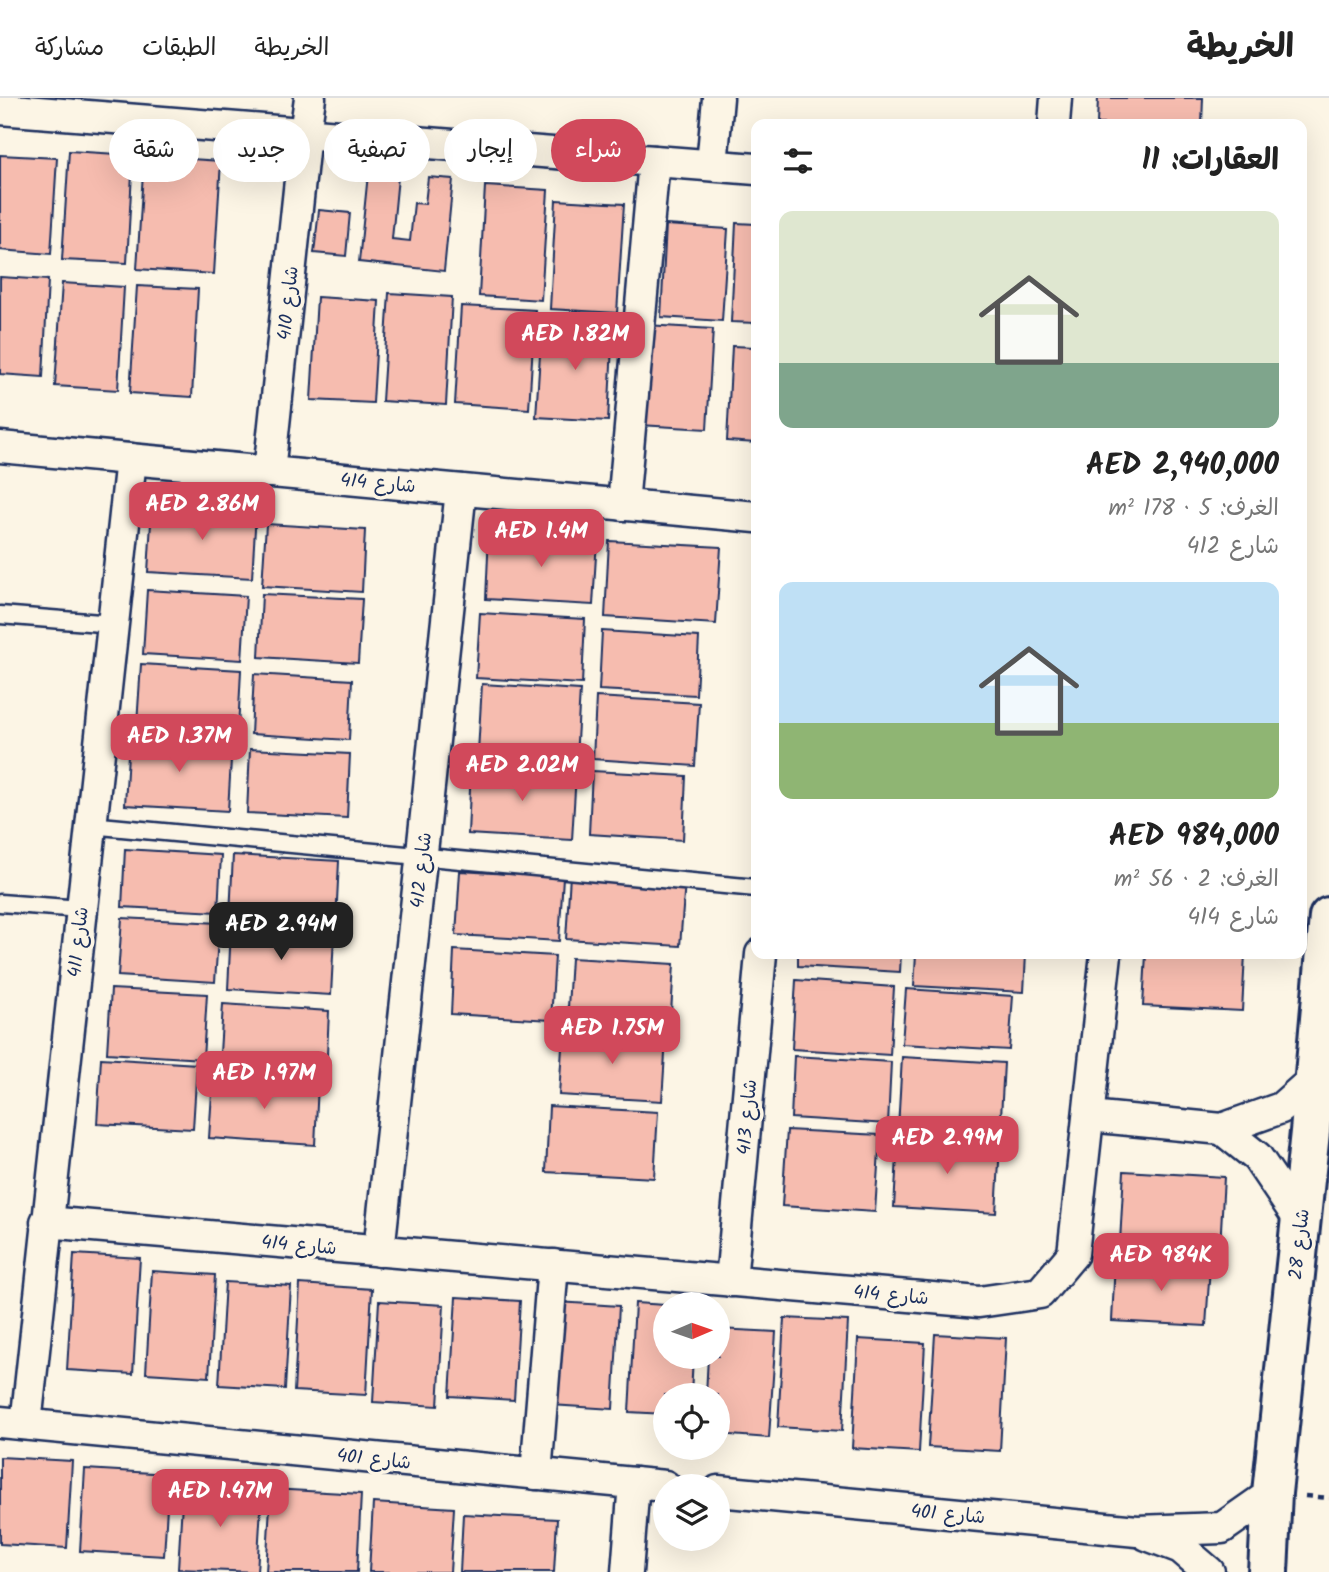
<!DOCTYPE html>
<html lang="ar">
<head>
<meta charset="utf-8">
<style>
  :root { --surface:#fff; --page:#f2f2f2; --text:#222; --muted:#767676; --line:#e0e0e0; --accent:#d1495b }
  body { margin:0; font-family:Kalam,"Playpen Sans Arabic",sans-serif; background:var(--page); color:var(--text); direction:rtl; height:100vh; display:flex; flex-direction:column; font-size:26px; white-space:nowrap }
  * { box-sizing:border-box; margin:0 }
  p { font-size:23px; color:var(--muted) }
  .icon { flex:none; width:38px; height:38px; fill:none; stroke:currentColor; stroke-width:2; stroke-linecap:round; stroke-linejoin:round }
  .map { position:relative; flex:1; overflow:hidden; direction:ltr }
  .details { position:absolute; left:751px; top:21px; width:556px; height:840px; display:flex; flex-direction:column; background:var(--surface); border-radius:14px; box-shadow:0 7px 28px #0002; direction:rtl }
  .details>* { flex:none }
  .hud { position:absolute; left:21px; top:21px; width:625px; height:63px; direction:rtl; display:flex; gap:14px }
  .needle { width:46px; rotate:88deg }
  .buttons { position:absolute; left:653px; top:1194px; display:grid; gap:14px }
  .buttons a { display:grid; place-items:center; width:77px; height:77px; border-radius:50%; background:var(--surface); box-shadow:0 7px 28px #0002; font-size:35px }
  .price { position:absolute; translate:-50% -60px; padding:0 16px; border-radius:14px; background:var(--accent); color:#fff; font-size:23px; line-height:46px; filter:drop-shadow(0 2px 4px #0008) }
  .price::after { content:''; position:absolute; left:50%; top:42px; width:21px; height:16px; margin-left:-10px; background:inherit; clip-path:polygon(0 0,100% 0,50% 100%) }
  .price.current { background:#222; color:#fff }
  ul { padding:0; list-style:none }
  li { display:grid; align-content:center; gap:14px; height:371px; padding:0 28px }
  li span { display:grid; place-items:center; height:217px; border-radius:14px; color:#555 }
  li>.icon { margin-inline-start:auto }
  span .icon { width:126px; height:126px; fill:#fffc; stroke-width:1 }
  li b { font-size:30px }
  h2 { display:flex; justify-content:space-between; align-items:center; height:84px; padding:0 28px; font-size:30px }
  .tag { padding:0 24px; border-radius:32px; background:var(--surface); box-shadow:0 7px 28px #0002; font-size:24px; line-height:63px }
  .tag.current { background:var(--accent); color:#fff }
  header { display:flex; align-items:center; gap:42px; box-sizing:border-box; height:98px; padding:0 35px; background:var(--surface); border-bottom:2px solid var(--line) }
  header strong { font-size:33px }
  nav { display:flex; gap:38px; margin-inline-start:auto; font-size:24px }
  .map>svg:first-child { display:block }
  .building { fill:#f6bcaf; stroke:#1b2f5e; stroke-width:2 }
  .lines { fill:none; stroke-linecap:round; stroke-linejoin:round }
  .service-casing { stroke:#1b2f5e; stroke-width:21 }
  .minor-casing { stroke:#1b2f5e; stroke-width:35 }
  .tertiary-casing { stroke:#1b2f5e; stroke-width:44 }
  .path { stroke:#1b2f5e; stroke-width:4.5; stroke-dasharray:7 5; stroke-linecap:butt }
  .service { stroke:#fcf5e5; stroke-width:16 }
  .minor { stroke:#fcf5e5; stroke-width:30 }
  .tertiary { stroke:#fcf5e5; stroke-width:38 }
  .labels { text-anchor:middle; stroke-width:7; stroke-linejoin:round; paint-order:stroke }
  .street-label { font-size:19px; fill:#1b2f5e; stroke:#fcf5e5 }
</style>
</head>
<body>
<header>
<strong>الخريطة</strong>
<nav><a>الخريطة</a><a>الطبقات</a><a>مشاركة</a></nav>
</header>
<div class="map">
<svg width="1329" height="1474" viewBox="0 0 1329 1474">
  <rect width="100%" height="100%" fill="#fcf5e5"/>
  <filter id="ink" filterUnits="userSpaceOnUse"><feTurbulence type="fractalNoise" baseFrequency=".0143" numOctaves="2"/><feDisplacementMap in="SourceGraphic" scale="14" xChannelSelector="R" yChannelSelector="G"/><feConvolveMatrix kernelMatrix="1 2 1 2 8 2 1 2 1" color-interpolation-filters="sRGB"/></filter>
  <g filter="url(#ink)">
    <!-- building -->
    <g class="building">
      <path d="M1098,0h105l-1,26h-105z"/>
      <path d="M69,53l64,4 -6,108 -65,-3z"/>
      <path d="M0,57l57,3 -6,96 -51,-4z"/>
      <path d="M144,58l77,5 -7,113 -77,-5z"/>
      <path d="M368,76l30,3 -6,62 18,2 4,-38 11,1 3,-27 25,2 -9,92 -85,-9z"/>
      <path d="M485,88l63,4 -7,110 -62,-4z"/>
      <path d="M556,102l68,4 -7,109 -67,-4z"/>
      <path d="M319,112l31,3 -4,43 -32,-3z"/>
      <path d="M736,125l20,1v99l-25,-1z"/>
      <path d="M666,127l62,4 -6,92 -61,-4z"/>
      <path d="M0,179l48,3 -5,97 -43,-3z"/>
      <path d="M62,185l62,4 -6,103 -63,-4z"/>
      <path d="M137,188l61,3 -6,108 -62,-4z"/>
      <path d="M389,195l63,4 -6,108 -64,-4z"/>
      <path d="M317,199l62,4 -6,102 -62,-3z"/>
      <path d="M461,208l74,4 -6,99 -74,-5z"/>
      <path d="M542,225l71,4 -5,94 -72,-4z"/>
      <path d="M646,227l67,4 -6,100 -67,-4z"/>
      <path d="M732,248l24,1v96l-29,-2z"/>
      <path d="M152,408l104,6 -4,66 -104,-6z"/>
      <path d="M266,426l99,6 -3,62 -100,-6z"/>
      <path d="M489,435l108,6 -4,66 -107,-6z"/>
      <path d="M609,443l112,6 -5,77 -111,-7z"/>
      <path d="M147,492l99,6 -4,64 -99,-6z"/>
      <path d="M262,496l100,5 -4,64 -99,-6z"/>
      <path d="M480,515l105,6 -3,65 -106,-6z"/>
      <path d="M602,533l97,6 -3,58 -97,-5z"/>
      <path d="M141,566l100,6 -3,60 -101,-6z"/>
      <path d="M254,576l98,6 -3,60 -98,-6z"/>
      <path d="M482,586l98,6 -4,68 -98,-6z"/>
      <path d="M596,599l103,6 -4,63 -102,-7z"/>
      <path d="M129,639l103,6 -4,68 -103,-6z"/>
      <path d="M250,651l100,5 -3,64 -100,-5z"/>
      <path d="M471,669l105,6 -4,67 -104,-6z"/>
      <path d="M592,673l94,5 -3,64 -94,-6z"/>
      <path d="M125,751l96,6 -3,57 -96,-5z"/>
      <path d="M233,757l106,6 -3,60 -106,-6z"/>
      <path d="M460,773l103,6 -4,64 -103,-6z"/>
      <path d="M570,777l115,7 -5,64 -114,-7z"/>
      <path d="M122,820l97,5 -4,59 -97,-6z"/>
      <path d="M231,831l103,7 -3,59 -103,-6z"/>
      <path d="M454,852l101,6 -4,64 -100,-6z"/>
      <path d="M798,856h103l-1,18 -102,-6z"/>
      <path d="M916,856h110l-2,38 -110,-6z"/>
      <path d="M1146,856h99l-3,57 -99,-5z"/>
      <path d="M571,860l103,6 -4,66 -103,-6z"/>
      <path d="M796,882l98,7 -4,68 -98,-6z"/>
      <path d="M111,891l96,5 -4,65 -96,-6z"/>
      <path d="M906,891l107,7 -4,54 -107,-6z"/>
      <path d="M223,906l106,7 -3,65 -107,-6z"/>
      <path d="M563,934l103,6 -4,63 -103,-6z"/>
      <path d="M794,958l97,6 -3,62 -97,-6z"/>
      <path d="M902,959l102,6 -4,72 -102,-6z"/>
      <path d="M101,960l96,6 -4,65 -96,-5z"/>
      <path d="M213,980l105,6 -3,61 -106,-7z"/>
      <path d="M549,1008l109,6 -4,66 -108,-6z"/>
      <path d="M787,1032l93,5 -5,77 -93,-6z"/>
      <path d="M898,1041l102,6 -4,68 -102,-6z"/>
      <path d="M1124,1073l100,6 -4,70 -100,-5z"/>
      <path d="M74,1156l66,4 -7,116 -66,-4z"/>
      <path d="M1115,1163l95,5 -4,60 -94,-5z"/>
      <path d="M152,1173l63,4 -6,102 -63,-4z"/>
      <path d="M225,1184l66,4 -6,103 -66,-4z"/>
      <path d="M300,1186l72,5 -6,106 -72,-4z"/>
      <path d="M456,1199l64,4 -6,99 -64,-4z"/>
      <path d="M379,1203l65,4 -6,101 -65,-4z"/>
      <path d="M558,1204l61,4 -6,103 -62,-4z"/>
      <path d="M635,1205l30,2v51h28l-2,39h-26v19l-36,-2z"/>
      <path d="M784,1220l64,3 -6,110 -64,-4z"/>
      <path d="M718,1231l58,3 -7,106 -51,-4v-39h-12l2,-39h10z"/>
      <path d="M935,1236l71,4 -6,113 -72,-4z"/>
      <path d="M858,1241l67,4 -6,109 -67,-4z"/>
      <path d="M0,1359l72,4 -5,87 -67,-4z"/>
      <path d="M85,1371l84,5 -5,82 -84,-5z"/>
      <path d="M183,1387l79,5 -5,82 -79,-3z"/>
      <path d="M271,1391l90,5 -4,78h-91z"/>
      <path d="M373,1405l81,5 -4,64h-81z"/>
      <path d="M463,1416l94,5 -3,53h-94z"/>
    </g>
    <g class="lines">
      <defs>
        <g id="service">
          <path d="M0,517l113,9"/>
          <path d="M90,727l666,63"/>
          <path d="M0,805l81,6"/>
        </g>
        <g id="minor">
          <path d="M0,11l756,60"/>
          <path d="M1054,26l2,-26"/>
          <path d="M712,67l6,-67"/>
          <path d="M0,349l756,70"/>
          <path d="M269,374l36,-339 5,-35"/>
          <path d="M623,407l31,-344"/>
          <path d="M1089,1018l133,13 59,-21 34,-30"/>
          <path d="M1222,1031l35,28 44,65"/>
          <path d="M46,1124l933,80 61,-9 33,-39 33,-300"/>
          <path d="M379,1153l82,-761"/>
          <path d="M731,1183l30,-327"/>
          <path d="M0,1324l665,64"/>
          <path d="M26,1326l105,-965"/>
          <path d="M536,1376l17,-209"/>
          <path d="M718,1393l419,40 85,-3 50,-35"/>
          <path d="M1147,1437l34,13 28,24"/>
          <path d="M627,1474l7,-89"/>
        </g>
        <path id="tertiary" d="M1268,1474l4,-79 38,-361 19,-215"/>
      </defs>
      <!-- service casing -->
      <use href="#service" class="service-casing"/>
      <!-- minor casing -->
      <use href="#minor" class="minor-casing"/>
      <!-- tertiary casing -->
      <use href="#tertiary" class="tertiary-casing"/>
      <!-- path -->
      <path class="path" d="M1305,1398l24,2"/>
      <!-- service -->
      <use href="#service" class="service"/>
      <!-- minor -->
      <use href="#minor" class="minor"/>
      <!-- tertiary -->
      <use href="#tertiary" class="tertiary"/>
    </g>
  </g>
  <g class="labels">
    <!-- street labels -->
    <g class="street-label">
      <text transform="translate(287 205) rotate(-84)" y="7">شارع 410</text>
      <text transform="translate(378 384) rotate(5)" y="7">شارع 414</text>
      <text transform="translate(420 772) rotate(-84)" y="7">شارع 412</text>
      <text transform="translate(77 844) rotate(-84)" y="7">شارع 411</text>
      <text transform="translate(746 1019) rotate(-85)" y="7">شارع 413</text>
      <text transform="translate(299 1146) rotate(5)" y="7">شارع 414</text>
      <text transform="translate(1298 1146) rotate(-84)" y="7">شارع 28</text>
      <text transform="translate(891 1196) rotate(5)" y="7">شارع 414</text>
      <text transform="translate(374 1360) rotate(6)" y="7">شارع 401</text>
      <text transform="translate(948 1415) rotate(5)" y="7">شارع 401</text>
    </g>
  </g>
</svg>
<div class="buttons">
<a><svg class="needle" viewBox="-14 -14 28 28"><path d="M0-13l5 13h-10z" fill="#e53935"/><path d="M0 13l5-13h-10z" fill="#767676"/></svg></a>
<a><svg class="icon" aria-label="locate" viewBox="0 0 24 24"><circle cx="12" cy="12" r="6"/><path d="M12 2v4M12 18v4M2 12h4M18 12h4"/></svg></a>
<a><svg class="icon" aria-label="layers" viewBox="0 0 24 24"><path d="M12 4l9 5-9 5-9-5zM3 14l9 5 9-5"/></svg></a>
</div>
<b class="price" style="left:575px;top:274px">AED 1.82M</b>
<b class="price" style="left:202px;top:444px">AED 2.86M</b>
<b class="price" style="left:541px;top:471px">AED 1.4M</b>
<b class="price" style="left:179px;top:676px">AED 1.37M</b>
<b class="price" style="left:522px;top:705px">AED 2.02M</b>
<b class="price current" style="left:281px;top:864px">AED 2.94M</b>
<b class="price" style="left:612px;top:968px">AED 1.75M</b>
<b class="price" style="left:264px;top:1013px">AED 1.97M</b>
<b class="price" style="left:947px;top:1078px">AED 2.99M</b>
<b class="price" style="left:1161px;top:1195px">AED 984K</b>
<b class="price" style="left:220px;top:1431px">AED 1.47M</b>
<div class="hud">
<a class="tag current">شراء</a>
<a class="tag">إيجار</a>
<a class="tag">تصفية</a>
<a class="tag">جديد</a>
<a class="tag">شقة</a>
</div>
<section class="details">
<h2>العقارات: 11<svg class="icon" aria-label="filters" viewBox="0 0 24 24"><path d="M4 7h16M4 17h16"/><circle cx="9" cy="7" r="2"/><circle cx="15" cy="17" r="2"/></svg></h2>
<ul>
<li><span style="background:linear-gradient(#dfe7d0 70%,#7fa58c 0)"><svg class="icon" aria-label="home" viewBox="0 0 24 24"><path d="M3 11l9-7 9 7M6 9v11h12V9"/></svg></span><div><b>AED 2,940,000</b><p>الغرف: 5 · 178 m²</p><p>شارع 412</p></div></li>
<li><span style="background:linear-gradient(#bfe0f5 65%,#8fb573 0)"><svg class="icon" aria-label="home" viewBox="0 0 24 24"><path d="M3 11l9-7 9 7M6 9v11h12V9"/></svg></span><div><b>AED 984,000</b><p>الغرف: 2 · 56 m²</p><p>شارع 414</p></div></li>
</ul>
</section>
</div>
</body>
</html>
